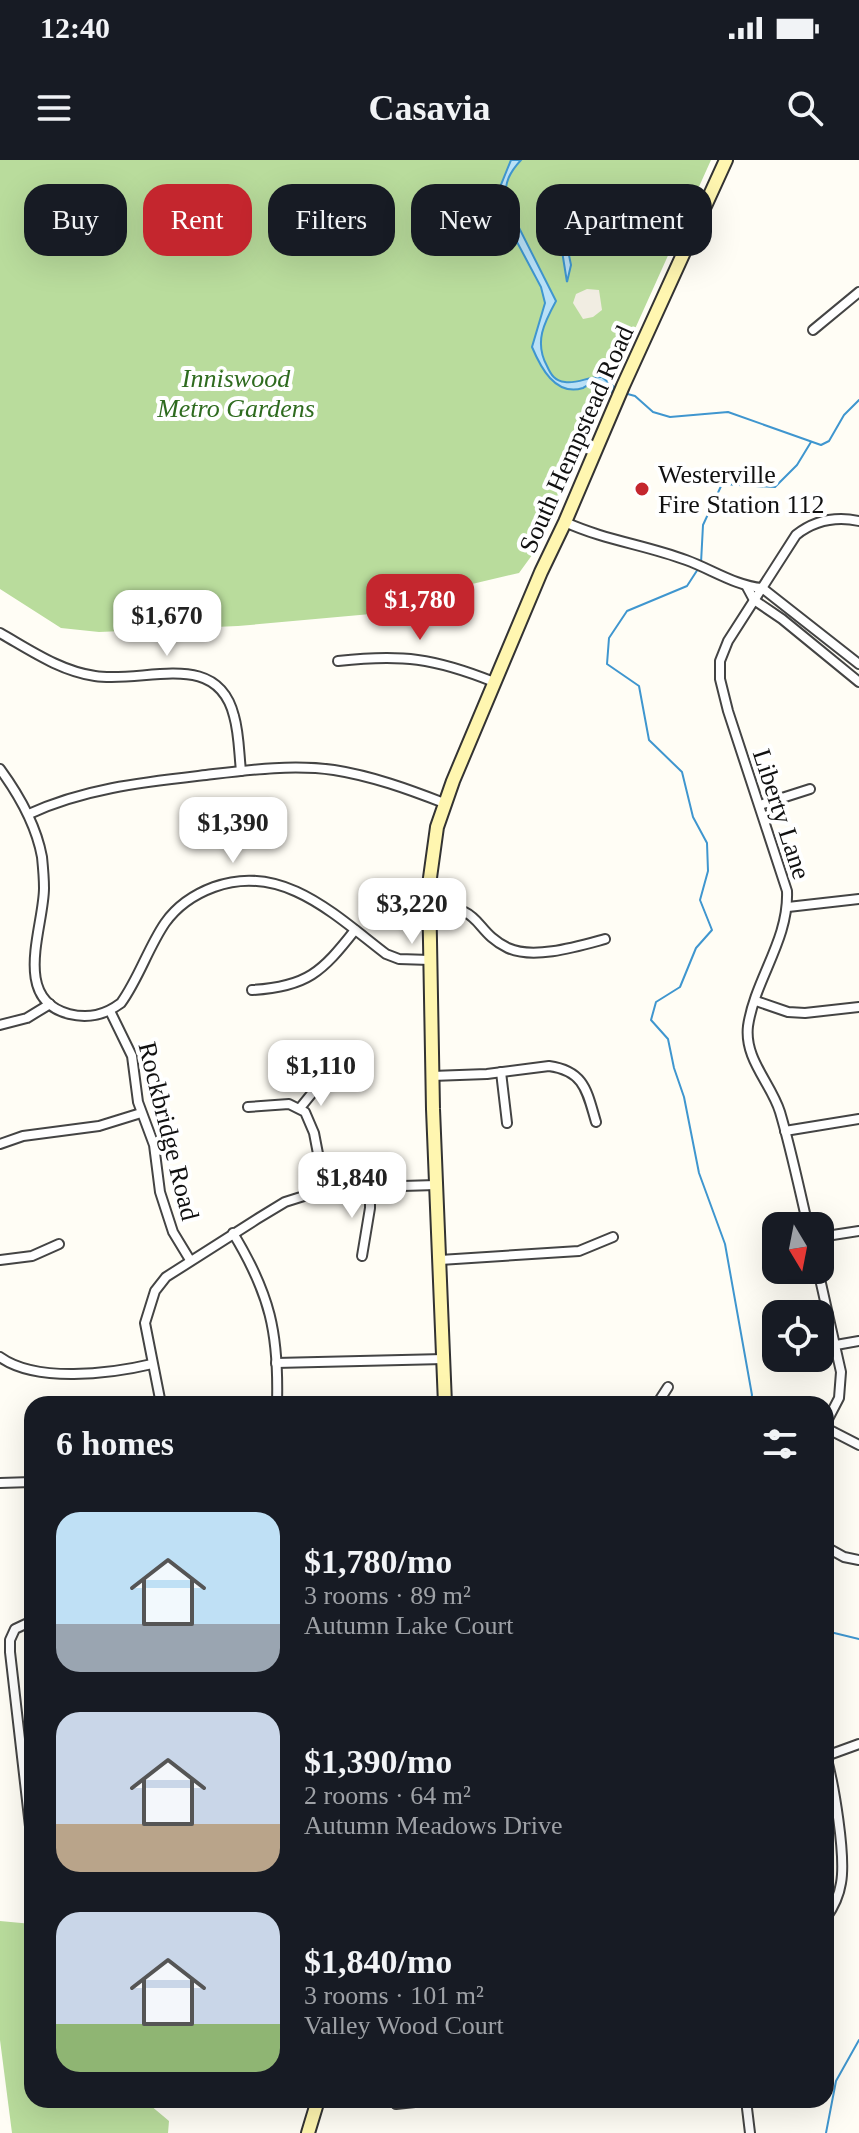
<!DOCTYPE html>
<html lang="en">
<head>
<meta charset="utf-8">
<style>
  :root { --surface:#171b24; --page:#242831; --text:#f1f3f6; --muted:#9ea1a6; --accent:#c4262e }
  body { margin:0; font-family:"Times New Roman",serif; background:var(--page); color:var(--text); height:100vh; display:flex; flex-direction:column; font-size:30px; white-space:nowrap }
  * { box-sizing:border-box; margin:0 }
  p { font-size:26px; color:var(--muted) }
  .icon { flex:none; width:44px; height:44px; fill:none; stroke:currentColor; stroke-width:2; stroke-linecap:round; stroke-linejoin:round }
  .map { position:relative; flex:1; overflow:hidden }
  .sheet { position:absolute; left:24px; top:1236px; width:810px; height:712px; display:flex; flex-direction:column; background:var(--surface); border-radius:24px; box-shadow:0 8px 32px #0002 }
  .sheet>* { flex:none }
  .top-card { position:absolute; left:24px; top:24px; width:812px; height:72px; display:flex; gap:16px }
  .needle { width:52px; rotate:170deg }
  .buttons { position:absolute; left:762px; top:1052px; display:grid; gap:16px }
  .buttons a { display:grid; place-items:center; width:72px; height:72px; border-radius:16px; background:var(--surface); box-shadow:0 8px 32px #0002; font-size:40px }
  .price { position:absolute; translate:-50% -68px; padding:0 18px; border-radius:16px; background:#fff; color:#222; font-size:26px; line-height:52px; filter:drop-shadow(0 2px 4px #0008) }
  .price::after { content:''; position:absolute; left:50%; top:48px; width:24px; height:18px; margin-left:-12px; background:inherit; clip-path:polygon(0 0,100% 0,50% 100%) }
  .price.on { background:var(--accent); color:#fff }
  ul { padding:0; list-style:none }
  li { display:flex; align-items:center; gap:24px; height:200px; padding:0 32px }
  li span { display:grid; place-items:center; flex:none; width:224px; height:160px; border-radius:24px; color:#555 }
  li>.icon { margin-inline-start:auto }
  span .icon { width:96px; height:96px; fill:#fffc; stroke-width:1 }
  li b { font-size:34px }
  h2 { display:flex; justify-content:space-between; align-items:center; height:96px; padding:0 32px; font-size:34px }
  .pill { padding:0 28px; border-radius:24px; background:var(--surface); box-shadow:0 8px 32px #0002; font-size:28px; line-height:72px }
  .pill.on { background:var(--accent); color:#fff }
  .status { display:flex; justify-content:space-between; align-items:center; height:56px; padding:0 40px; background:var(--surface); direction:ltr }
  .status svg { height:22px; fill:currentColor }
  header { display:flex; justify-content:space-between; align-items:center; height:104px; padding:0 32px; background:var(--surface); font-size:36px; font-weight:600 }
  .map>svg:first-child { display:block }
  .forest { fill:#b9dc9c }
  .plaza { fill:#f1ede2 }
  .water { fill:#b9e0f7; stroke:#3f96cf; stroke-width:2 }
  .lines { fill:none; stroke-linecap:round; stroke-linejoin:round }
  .stream { stroke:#3f96cf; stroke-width:2 }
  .street-casing { stroke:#444; stroke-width:12 }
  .secondary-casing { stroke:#333; stroke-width:16 }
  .street { stroke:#fff; stroke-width:8 }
  .secondary { stroke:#fff6b0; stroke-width:12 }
  .poi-dot { fill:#c4262e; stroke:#fff; stroke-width:3 }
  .labels { text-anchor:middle; stroke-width:8; stroke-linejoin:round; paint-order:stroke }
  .park-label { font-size:26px; font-style:italic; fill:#2f6b1f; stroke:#fff }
  .street-label { font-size:26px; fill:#111; stroke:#fff }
  .poi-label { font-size:26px; fill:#111; stroke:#fff; text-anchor:start }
</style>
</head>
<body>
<div class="status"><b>12:40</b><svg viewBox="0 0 49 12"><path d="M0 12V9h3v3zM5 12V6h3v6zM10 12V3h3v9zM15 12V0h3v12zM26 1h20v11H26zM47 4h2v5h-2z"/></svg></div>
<header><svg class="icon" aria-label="menu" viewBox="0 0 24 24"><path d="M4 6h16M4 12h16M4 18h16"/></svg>Casavia<svg class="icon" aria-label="search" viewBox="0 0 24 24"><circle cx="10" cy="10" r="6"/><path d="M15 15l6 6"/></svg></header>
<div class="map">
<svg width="859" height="1973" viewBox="0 0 859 1973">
  <rect width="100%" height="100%" fill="#fffdf5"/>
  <!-- forest -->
  <g class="forest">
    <path d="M0,0h711l-176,391 -16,22 -47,11 -36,25 -22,9 -43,-4 -133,12 -139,6 -38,-4 -61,-39z"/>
    <path d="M0,1761l32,3v176h112l25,21 -1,12h-156l-12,-93z"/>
  </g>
  <!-- plaza -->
  <path class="plaza" d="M587,129l12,1 3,20 -9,7 -10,2 -10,-16 3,-9z"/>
  <!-- water -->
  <g class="water">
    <path d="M511,0h10c-12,13 -16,22 -16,40l51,101c-12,22 -22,41 -9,65 4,9 8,15 18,16 13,2 24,-6 37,-5l13,11 -3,4 -18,-10c-4,1 -7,4 -11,6 -28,9 -43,-22 -51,-41l13,-44 -4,-16 -40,-75 -3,-20z"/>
    <path d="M560,63l3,3 8,39 -4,17 -5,-31 -15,-18 4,-6z"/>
  </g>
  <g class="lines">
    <!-- stream -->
    <g class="stream">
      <path d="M624,233l11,3 18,16 17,5 58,-5 93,33 8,-4 15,-26 15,-15"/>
      <path d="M701,403l2,-38 19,-41 53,3 22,-22 14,-23"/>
      <path d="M698,409l-11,17 -60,25 -18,27 -2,26 32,22 10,54 33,32 11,45 14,26 1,28 -8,29 12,30 -16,18 -16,39 -24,15 -5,18 17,19 6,29 10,29 15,76 26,71 27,151 -2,9"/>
      <path d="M826,1471l33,8"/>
      <path d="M826,1973l10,-52 23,-41"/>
    </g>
    <defs>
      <g id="street">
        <path d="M813,170l46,-38"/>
        <path d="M565,362c39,18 81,23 121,38 25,9 50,26 76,28l97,76"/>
        <path d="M747,427l7,13 28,19 77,63"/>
        <path d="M0,473c30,17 60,38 95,43 49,8 122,-28 139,40 5,17 5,37 7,55"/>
        <path d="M338,501c64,-7 96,-3 156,21"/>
        <path d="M0,609c19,26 36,55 42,88 1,10 2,21 2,31 0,39 -33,111 25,126 20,5 36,1 52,-11 18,-25 27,-55 44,-80 12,-17 30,-29 49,-36 68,-25 121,28 172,67l13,5 31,1"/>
        <path d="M760,645l50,-16"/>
        <path d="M29,654c56,-26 116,-32 177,-39 42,-5 86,-11 128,-5 38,6 74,19 110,33"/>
        <path d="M429,747c56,-2 42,23 79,41 26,12 71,-2 97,-9"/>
        <path d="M788,747l71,-8"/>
        <path d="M252,830c55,-3 70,-18 103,-60"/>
        <path d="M756,841l32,11 17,1 54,-6"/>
        <path d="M110,851l22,45 6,46 16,43 6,47 13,40 17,28"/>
        <path d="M0,865l27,-7 23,-14"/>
        <path d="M501,912l6,51"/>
        <path d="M432,916l55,-2 62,-8c36,5 38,26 47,56"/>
        <path d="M248,947l41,-3 16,8 9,21 11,57"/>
        <path d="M300,948l13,-16"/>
        <path d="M785,971l74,-12"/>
        <path d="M0,984l23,-8 76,-10 42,-13"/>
        <path d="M808,1066c-9,-38 -17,-77 -28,-114 -9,-29 -36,-53 -32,-86 7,-47 41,-86 39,-135l-59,-180 -8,-32v-18l8,-20 68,-106c19,-15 39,-19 63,-14"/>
        <path d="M233,1073c37,61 46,100 44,171"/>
        <path d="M820,1077l39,-6"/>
        <path d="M362,1096l8,-48v-21"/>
        <path d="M0,1100l32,-4 27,-12"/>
        <path d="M440,1100l139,-9 34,-14"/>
        <path d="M818,1110l23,102 -2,26 -13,25"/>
        <path d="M836,1185l23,-4"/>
        <path d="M0,1197c36,26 110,17 152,7"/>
        <path d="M276,1203l168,-4"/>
        <path d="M161,1244l-16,-81 10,-32 11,-14 91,-58 28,-17 19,-6 31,-8 101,-3"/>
        <path d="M657,1244l11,-17"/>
        <path d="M826,1268l33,17"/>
        <path d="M0,1323l32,-1"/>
        <path d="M826,1387l18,10 15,3"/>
        <path d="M32,1461l-17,8 -5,11v12l22,192"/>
        <path d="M826,1596c8,28 20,100 15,127 -2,13 -8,25 -15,35"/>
        <path d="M826,1596l33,-12"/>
        <path d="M746,1940l4,33"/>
        <path d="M396,1944l38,-4"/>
      </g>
      <g id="secondary">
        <path d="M445,1244l-12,-295 -4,-224 8,-58 16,-46 88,-209 24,-50 58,-136 103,-226"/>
        <path d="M308,1973l10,-33"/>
      </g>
    </defs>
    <!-- street casing -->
    <use href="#street" class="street-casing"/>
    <!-- secondary casing -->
    <use href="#secondary" class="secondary-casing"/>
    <!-- street -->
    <use href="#street" class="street"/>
    <!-- secondary -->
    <use href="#secondary" class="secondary"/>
  </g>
  <!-- markers -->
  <circle class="poi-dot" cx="642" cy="329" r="8"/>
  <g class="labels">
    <!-- park labels -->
    <g class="park-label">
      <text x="236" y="227">Inniswood<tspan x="236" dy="30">Metro Gardens</tspan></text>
    </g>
    <!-- street labels -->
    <g class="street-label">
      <text transform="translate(576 279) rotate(-66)" y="9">South Hempstead Road</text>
      <text transform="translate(782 654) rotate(72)" y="9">Liberty Lane</text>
      <text transform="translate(169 971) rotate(76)" y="9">Rockbridge Road</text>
    </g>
    <!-- poi labels -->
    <g class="poi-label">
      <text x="658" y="323">Westerville<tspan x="658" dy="30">Fire Station 112</tspan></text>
    </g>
  </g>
</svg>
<div class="buttons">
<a><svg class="needle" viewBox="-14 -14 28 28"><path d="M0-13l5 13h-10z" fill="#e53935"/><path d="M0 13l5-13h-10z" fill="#9ea1a6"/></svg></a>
<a><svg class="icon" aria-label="locate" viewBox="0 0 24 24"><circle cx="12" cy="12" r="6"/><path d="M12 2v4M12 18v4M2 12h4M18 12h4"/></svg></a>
</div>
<b class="price on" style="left:420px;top:482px">$1,780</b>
<b class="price" style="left:167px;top:498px">$1,670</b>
<b class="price" style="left:233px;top:705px">$1,390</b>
<b class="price" style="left:412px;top:786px">$3,220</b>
<b class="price" style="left:321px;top:948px">$1,110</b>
<b class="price" style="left:352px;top:1060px">$1,840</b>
<div class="top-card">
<a class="pill">Buy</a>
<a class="pill on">Rent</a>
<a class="pill">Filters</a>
<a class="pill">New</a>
<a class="pill">Apartment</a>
</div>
<section class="sheet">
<h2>6 homes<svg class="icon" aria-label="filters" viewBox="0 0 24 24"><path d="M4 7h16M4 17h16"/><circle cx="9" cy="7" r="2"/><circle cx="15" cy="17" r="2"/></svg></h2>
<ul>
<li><span style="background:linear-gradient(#bfe0f5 70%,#9aa5b1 0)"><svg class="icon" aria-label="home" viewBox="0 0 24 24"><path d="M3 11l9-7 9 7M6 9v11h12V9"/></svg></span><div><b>$1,780/mo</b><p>3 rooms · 89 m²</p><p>Autumn Lake Court</p></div></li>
<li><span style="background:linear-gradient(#c9d6e8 70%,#b9a48a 0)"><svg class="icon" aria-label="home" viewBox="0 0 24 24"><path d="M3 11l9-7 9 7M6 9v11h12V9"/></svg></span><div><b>$1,390/mo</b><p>2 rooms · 64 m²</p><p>Autumn Meadows Drive</p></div></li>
<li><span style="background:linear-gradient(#c9d6e8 70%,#8fb573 0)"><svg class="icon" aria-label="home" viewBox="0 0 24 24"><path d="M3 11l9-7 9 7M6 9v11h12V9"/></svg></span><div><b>$1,840/mo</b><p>3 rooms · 101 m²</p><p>Valley Wood Court</p></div></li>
</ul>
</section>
</div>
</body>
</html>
